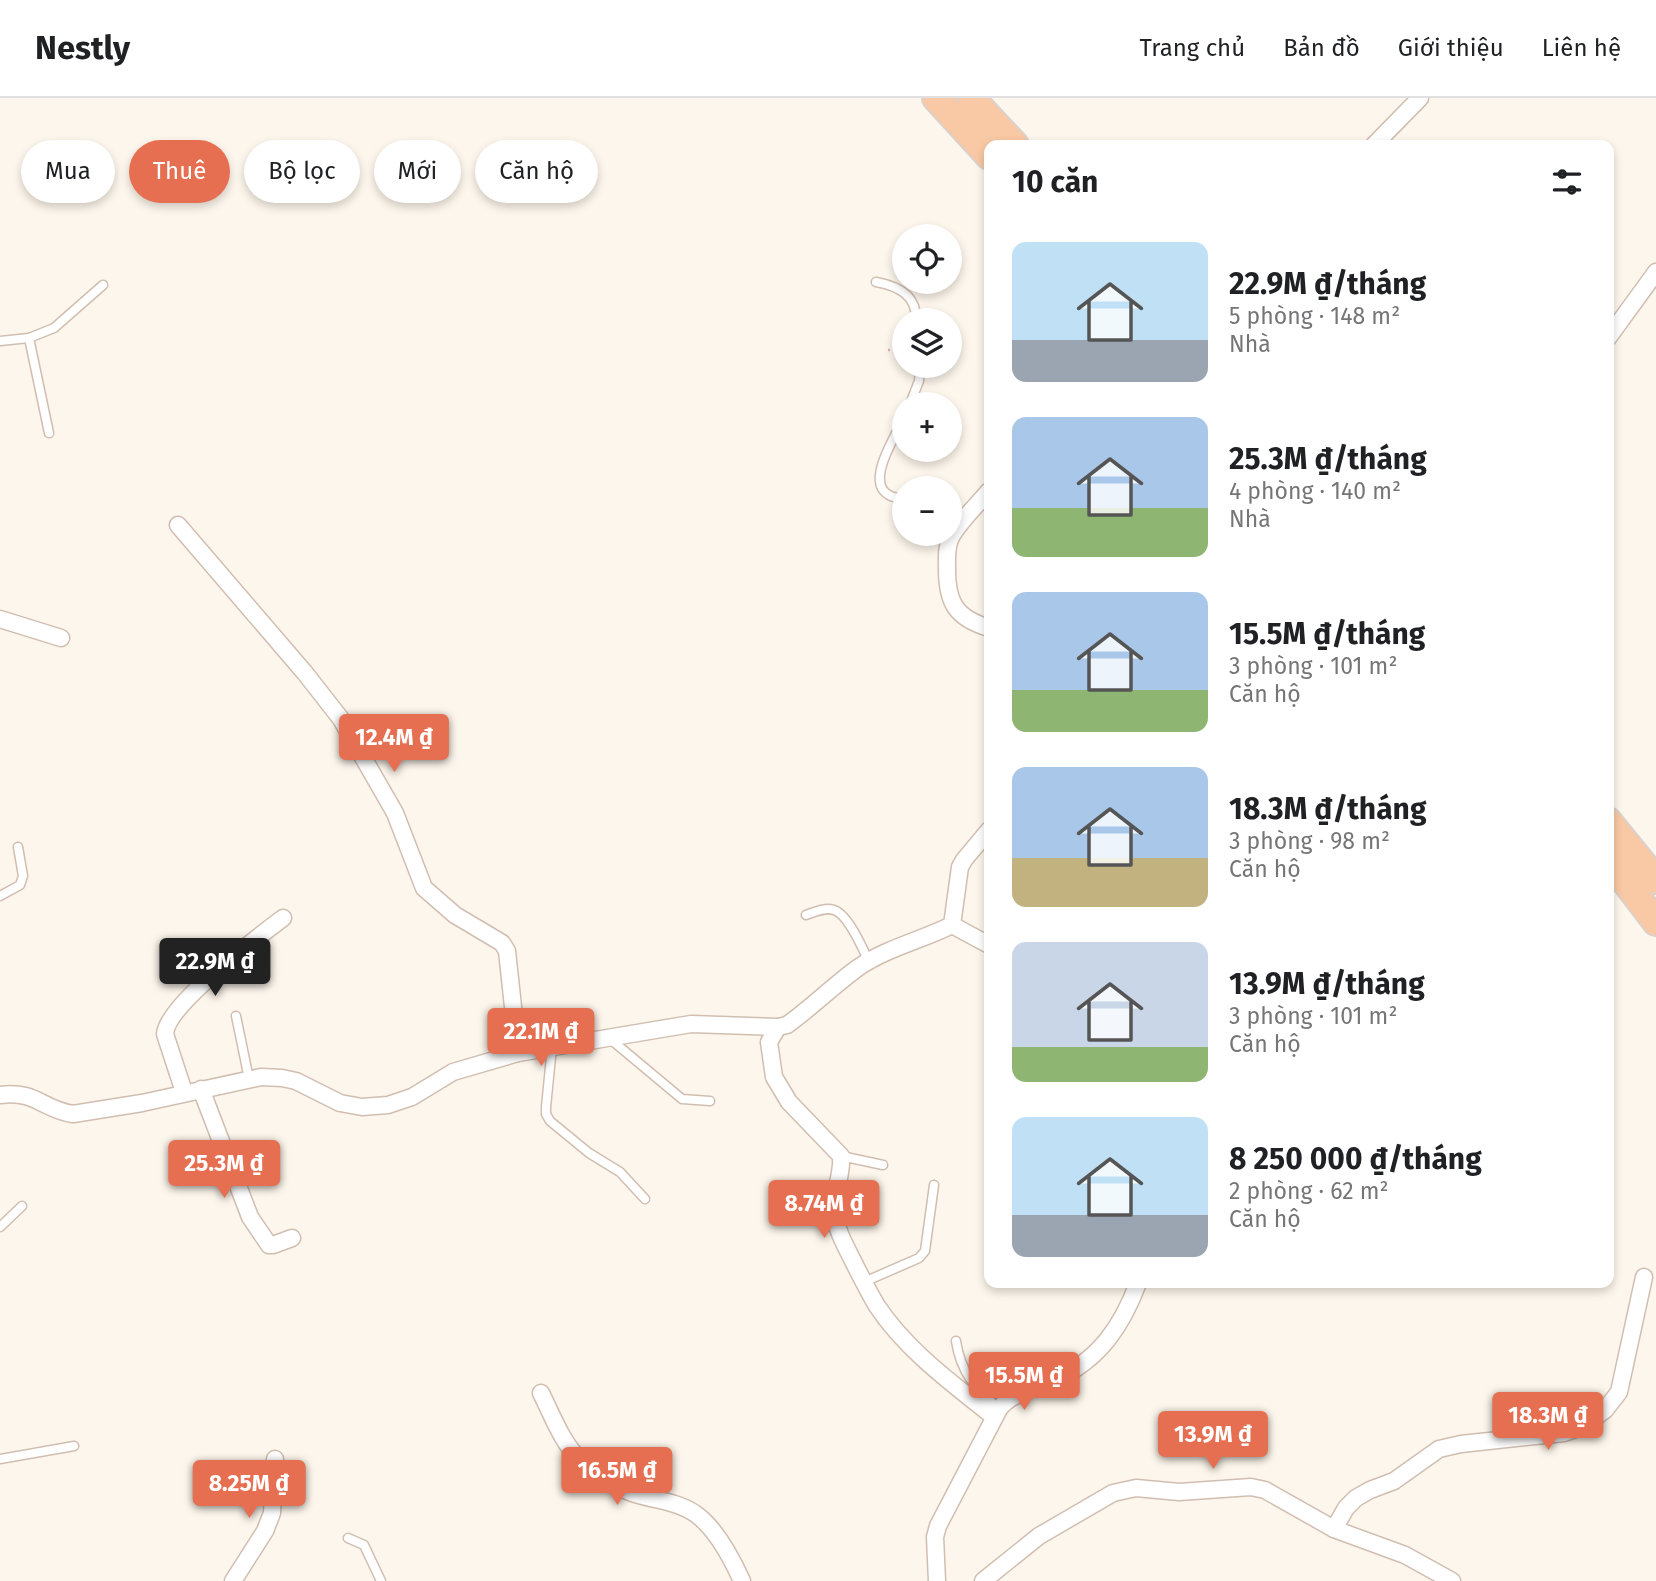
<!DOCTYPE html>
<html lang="vi">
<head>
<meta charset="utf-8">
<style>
  :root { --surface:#fff; --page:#f6f6f6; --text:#202124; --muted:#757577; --line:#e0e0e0; --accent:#e76f51 }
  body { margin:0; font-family:"Fira Sans",sans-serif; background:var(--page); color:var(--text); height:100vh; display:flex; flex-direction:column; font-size:26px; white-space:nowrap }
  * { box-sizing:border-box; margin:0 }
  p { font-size:23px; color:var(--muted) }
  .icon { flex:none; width:38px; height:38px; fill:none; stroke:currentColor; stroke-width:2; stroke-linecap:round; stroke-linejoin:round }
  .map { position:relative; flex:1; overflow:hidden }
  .side { position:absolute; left:984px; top:42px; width:630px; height:1148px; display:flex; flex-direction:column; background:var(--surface); border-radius:14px; box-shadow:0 4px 10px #0003 }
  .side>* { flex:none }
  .top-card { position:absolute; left:21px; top:42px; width:665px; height:63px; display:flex; gap:14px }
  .fabs { position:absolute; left:892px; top:126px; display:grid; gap:14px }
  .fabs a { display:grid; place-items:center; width:70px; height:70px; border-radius:50%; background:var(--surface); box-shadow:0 4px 10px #0003; font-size:35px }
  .price { position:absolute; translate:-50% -60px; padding:0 16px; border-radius:7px; background:var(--accent); color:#fff; font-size:23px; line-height:46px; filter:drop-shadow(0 2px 4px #0008) }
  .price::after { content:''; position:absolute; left:50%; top:42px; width:21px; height:16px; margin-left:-10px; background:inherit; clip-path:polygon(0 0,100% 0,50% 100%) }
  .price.on { background:#222; color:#fff }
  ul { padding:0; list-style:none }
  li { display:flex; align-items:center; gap:21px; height:175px; padding:0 28px }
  li span { display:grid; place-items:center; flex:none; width:196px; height:140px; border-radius:14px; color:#555 }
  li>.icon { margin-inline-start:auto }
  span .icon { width:84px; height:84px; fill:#fffc; stroke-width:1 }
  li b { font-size:30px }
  h2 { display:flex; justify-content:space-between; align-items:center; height:84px; padding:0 28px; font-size:30px }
  .chip { padding:0 24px; border-radius:32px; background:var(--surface); box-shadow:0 4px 10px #0003; font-size:24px; line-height:63px }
  .chip.on { background:var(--accent); color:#fff }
  header { display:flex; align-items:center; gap:42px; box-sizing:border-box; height:98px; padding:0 35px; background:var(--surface); border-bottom:2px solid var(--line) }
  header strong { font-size:33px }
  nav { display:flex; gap:38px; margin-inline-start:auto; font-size:24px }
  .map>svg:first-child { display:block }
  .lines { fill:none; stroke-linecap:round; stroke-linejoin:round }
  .service-casing { stroke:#d1beb0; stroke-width:11 }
  .minor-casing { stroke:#d1beb0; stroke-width:19 }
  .trunk-casing { stroke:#dad1cd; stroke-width:30 }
  .path { stroke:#d9b8a5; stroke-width:2.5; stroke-dasharray:2 5; stroke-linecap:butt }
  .service { stroke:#fff; stroke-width:8 }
  .minor { stroke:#fff; stroke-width:16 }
  .trunk { stroke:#f9c8a4; stroke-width:26 }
</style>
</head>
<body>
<header>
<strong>Nestly</strong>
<nav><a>Trang chủ</a><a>Bản đồ</a><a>Giới thiệu</a><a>Liên hệ</a></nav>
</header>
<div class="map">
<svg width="1656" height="1483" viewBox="0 0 1656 1483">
  <rect width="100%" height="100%" fill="#fdf6ec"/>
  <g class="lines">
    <defs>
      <g id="service">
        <path d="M876,184c22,4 41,13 40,38"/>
        <path d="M29,240l20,95"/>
        <path d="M0,243l29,-3 25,-10 49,-43"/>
        <path d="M910,306l9,-23 1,-15"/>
        <path d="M905,318c-8,18 -41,66 -16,79 4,3 11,3 16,4"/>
        <path d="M0,798l20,-11 3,-9 -5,-29"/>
        <path d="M806,817c9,-3 19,-8 28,-5 14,4 29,39 35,52"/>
        <path d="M236,918l13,63"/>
        <path d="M609,940l73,61 28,2"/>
        <path d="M552,949l-6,60v7l4,7 39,32 31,19 25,27"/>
        <path d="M841,1058l42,9"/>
        <path d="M0,1129l22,-21"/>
        <path d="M864,1184l55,-24 6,-7 9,-66"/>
        <path d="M956,1243c5,33 19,46 43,68"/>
        <path d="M0,1361l74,-13"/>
        <path d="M348,1440l16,7 17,36"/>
      </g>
      <g id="minor">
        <path d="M1374,47l46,-47"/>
        <path d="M1608,240l48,-66"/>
        <path d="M989,393c-12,14 -29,30 -38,46 -5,10 -4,21 -4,32 0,34 9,49 42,59"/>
        <path d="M178,427l127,148 36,46 54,94 29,75 31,27 47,28 5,8 11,102"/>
        <path d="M0,521l61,19"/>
        <path d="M952,827l37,20"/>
        <path d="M778,929l-9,15 5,35 15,25 52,54c2,19 -9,38 -6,58 1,15 10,31 17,45 8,16 16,32 25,47 30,45 76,78 117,111"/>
        <path d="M201,991l49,128 19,28h4l19,-7"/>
        <path d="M184,994l-19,-58c2,-29 93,-97 118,-116"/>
        <path d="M0,997c36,-5 43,15 73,19l69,-11 119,-26 21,1 14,3 44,22 22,4 26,-2 24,-8 41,-25 65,-19 173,-29 87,3 9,-2c25,-18 47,-40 72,-58 28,-19 63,-27 93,-42l8,-58 4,-7 25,-30"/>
        <path d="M541,1295c12,24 21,50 41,69 14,14 31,24 50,31 20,7 47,8 65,22 20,15 35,44 45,66"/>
        <path d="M1334,1431l12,-21 10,-10 14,-8 24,-9 45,-32 22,-5 103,-11 20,-7 21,-16 14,-18 25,-115"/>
        <path d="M233,1483l32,-50 7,-18 3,-54"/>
        <path d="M937,1483l-2,-44 3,-11 61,-117c13,-17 38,-21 57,-30 43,-19 66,-53 82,-96"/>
        <path d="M983,1483l56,-45 74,-43 23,-5 43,4 72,-5 14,3 69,39 71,26 47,26"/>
      </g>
      <g id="trunk">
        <path d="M936,0l53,58"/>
        <path d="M971,0l44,47"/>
        <path d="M1608,723l48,59"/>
        <path d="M1608,761l48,63"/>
      </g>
    </defs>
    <!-- service casing -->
    <use href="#service" class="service-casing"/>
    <!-- minor casing -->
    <use href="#minor" class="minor-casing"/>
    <!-- trunk casing -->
    <use href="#trunk" class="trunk-casing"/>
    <!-- path -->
    <path class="path" d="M888,252h17"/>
    <!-- service -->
    <use href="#service" class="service"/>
    <!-- minor -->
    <use href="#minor" class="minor"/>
    <!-- trunk -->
    <use href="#trunk" class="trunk"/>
  </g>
</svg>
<div class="fabs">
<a><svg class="icon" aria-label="locate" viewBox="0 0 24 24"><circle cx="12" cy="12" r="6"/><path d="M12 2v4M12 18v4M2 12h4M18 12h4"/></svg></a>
<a><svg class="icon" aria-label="layers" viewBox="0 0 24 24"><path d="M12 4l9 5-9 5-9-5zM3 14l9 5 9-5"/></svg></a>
<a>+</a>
<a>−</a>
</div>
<b class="price" style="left:394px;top:676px">12.4M ₫</b>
<b class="price on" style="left:215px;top:900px">22.9M ₫</b>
<b class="price" style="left:541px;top:970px">22.1M ₫</b>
<b class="price" style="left:224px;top:1102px">25.3M ₫</b>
<b class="price" style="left:824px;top:1142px">8.74M ₫</b>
<b class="price" style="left:1024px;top:1314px">15.5M ₫</b>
<b class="price" style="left:1548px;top:1354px">18.3M ₫</b>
<b class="price" style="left:1213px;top:1373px">13.9M ₫</b>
<b class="price" style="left:617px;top:1409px">16.5M ₫</b>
<b class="price" style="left:249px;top:1422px">8.25M ₫</b>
<div class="top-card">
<a class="chip">Mua</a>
<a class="chip on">Thuê</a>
<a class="chip">Bộ lọc</a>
<a class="chip">Mới</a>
<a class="chip">Căn hộ</a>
</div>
<section class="side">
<h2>10 căn<svg class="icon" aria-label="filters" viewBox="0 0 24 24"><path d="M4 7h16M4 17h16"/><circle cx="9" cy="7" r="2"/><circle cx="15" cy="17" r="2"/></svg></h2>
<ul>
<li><span style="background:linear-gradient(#bfe0f5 70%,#9aa5b1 0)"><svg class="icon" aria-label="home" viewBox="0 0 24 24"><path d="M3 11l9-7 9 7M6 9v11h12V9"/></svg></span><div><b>22.9M ₫/tháng</b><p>5 phòng · 148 m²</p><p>Nhà</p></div></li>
<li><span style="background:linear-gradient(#a9c7e8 65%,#8fb573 0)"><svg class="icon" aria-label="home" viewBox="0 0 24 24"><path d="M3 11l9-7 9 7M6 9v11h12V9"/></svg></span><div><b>25.3M ₫/tháng</b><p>4 phòng · 140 m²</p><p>Nhà</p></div></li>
<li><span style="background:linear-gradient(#a9c7e8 70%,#8fb573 0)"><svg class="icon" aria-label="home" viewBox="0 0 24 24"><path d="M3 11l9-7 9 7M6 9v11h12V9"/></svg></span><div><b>15.5M ₫/tháng</b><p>3 phòng · 101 m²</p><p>Căn hộ</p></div></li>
<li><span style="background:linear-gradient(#a9c7e8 65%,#c2b280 0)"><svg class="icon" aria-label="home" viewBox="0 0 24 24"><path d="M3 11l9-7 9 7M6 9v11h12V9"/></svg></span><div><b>18.3M ₫/tháng</b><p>3 phòng · 98 m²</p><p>Căn hộ</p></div></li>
<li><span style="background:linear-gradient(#c9d6e8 75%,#8fb573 0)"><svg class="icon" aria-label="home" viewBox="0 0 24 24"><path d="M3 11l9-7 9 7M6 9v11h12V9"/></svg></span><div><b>13.9M ₫/tháng</b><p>3 phòng · 101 m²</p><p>Căn hộ</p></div></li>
<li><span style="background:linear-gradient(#bfe0f5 70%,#9aa5b1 0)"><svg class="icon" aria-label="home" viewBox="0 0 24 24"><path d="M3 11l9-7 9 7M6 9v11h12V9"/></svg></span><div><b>8 250 000 ₫/tháng</b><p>2 phòng · 62 m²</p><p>Căn hộ</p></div></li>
</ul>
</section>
</div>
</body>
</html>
